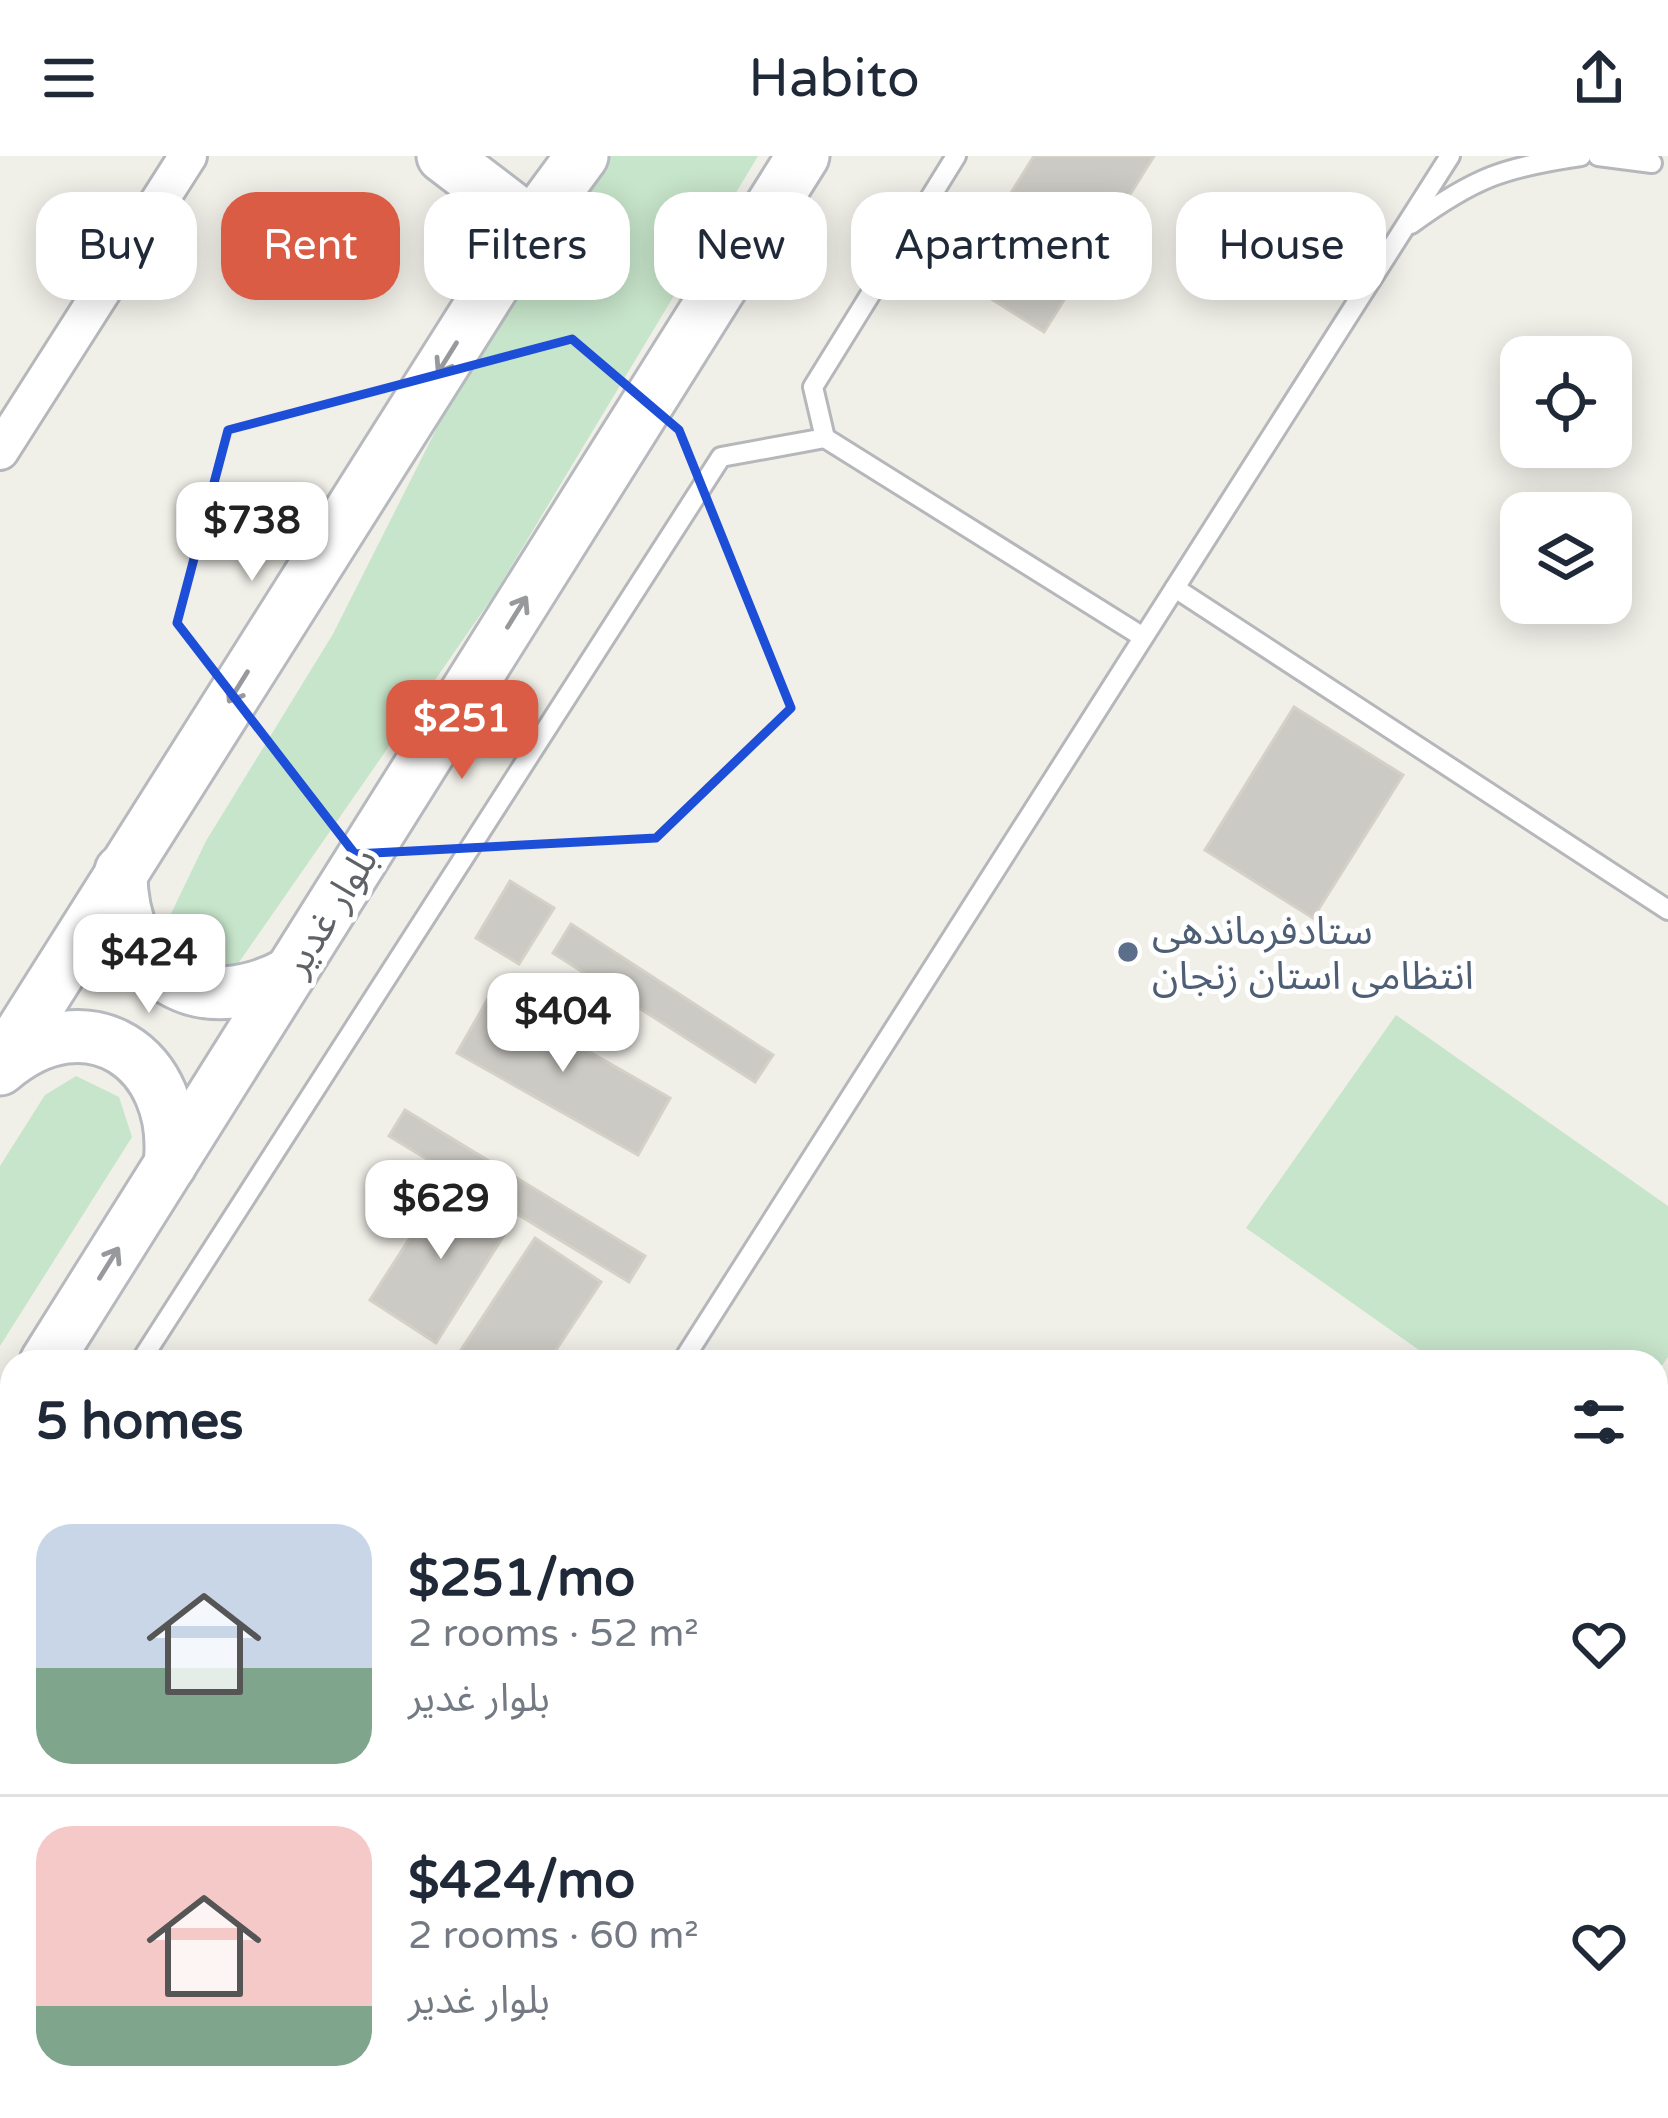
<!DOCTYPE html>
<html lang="en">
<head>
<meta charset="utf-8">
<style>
  :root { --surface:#fff; --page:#f2f2f3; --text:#1f2937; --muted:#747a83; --line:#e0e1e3; --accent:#db5c44 }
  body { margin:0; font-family:"Varela Round","Noto Sans Arabic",sans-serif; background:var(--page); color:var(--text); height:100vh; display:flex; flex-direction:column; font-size:45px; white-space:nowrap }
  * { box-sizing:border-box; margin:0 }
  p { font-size:39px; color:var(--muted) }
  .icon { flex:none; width:66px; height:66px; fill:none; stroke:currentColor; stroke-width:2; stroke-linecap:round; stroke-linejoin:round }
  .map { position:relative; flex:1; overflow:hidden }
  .drawer { position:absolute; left:0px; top:1194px; width:1668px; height:768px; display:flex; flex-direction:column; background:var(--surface); border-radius:36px 36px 0 0; box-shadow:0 6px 30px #0003 }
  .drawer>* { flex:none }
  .hud { position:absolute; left:36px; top:36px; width:1596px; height:108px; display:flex; gap:24px }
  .tools { position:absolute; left:1500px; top:180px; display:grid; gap:24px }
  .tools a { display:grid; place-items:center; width:132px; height:132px; border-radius:24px; background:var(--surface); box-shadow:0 6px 30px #0003; font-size:60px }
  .price { position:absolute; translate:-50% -102px; padding:0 27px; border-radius:24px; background:#fff; color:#222; font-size:39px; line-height:78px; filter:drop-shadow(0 3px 6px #0008) }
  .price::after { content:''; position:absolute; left:50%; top:72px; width:36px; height:27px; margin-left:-18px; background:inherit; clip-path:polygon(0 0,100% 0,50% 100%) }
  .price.current { background:var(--accent); color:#fff }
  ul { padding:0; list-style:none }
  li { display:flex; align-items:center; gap:36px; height:300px; padding:0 36px }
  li+li { border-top:3px solid var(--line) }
  li span { display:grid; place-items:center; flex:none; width:336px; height:240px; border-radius:36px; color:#555 }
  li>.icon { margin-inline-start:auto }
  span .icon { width:144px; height:144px; fill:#fffc; stroke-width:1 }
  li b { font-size:51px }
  h2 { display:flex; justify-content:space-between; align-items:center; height:144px; padding:0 36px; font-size:51px }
  .chip { padding:0 42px; border-radius:36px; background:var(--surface); box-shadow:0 6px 30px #0003; font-size:42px; line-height:108px }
  .chip.current { background:var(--accent); color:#fff }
  header { display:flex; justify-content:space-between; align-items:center; height:156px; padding:0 36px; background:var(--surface); font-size:54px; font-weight:600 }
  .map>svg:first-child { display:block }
  .commercial { fill:#fbf8e2 }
  .green { fill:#c7e5ca }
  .building { fill:#cccac4; stroke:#d4d1c7; stroke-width:3 }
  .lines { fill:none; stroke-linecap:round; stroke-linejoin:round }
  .lane-casing { stroke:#b5b7bb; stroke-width:24 }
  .street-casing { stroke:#b5b7bb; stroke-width:42 }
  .secondary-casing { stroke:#b6b9be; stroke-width:57 }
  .lane { stroke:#fff; stroke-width:18 }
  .street { stroke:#fff; stroke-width:36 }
  .secondary { stroke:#fff; stroke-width:51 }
  .oneway { stroke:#97999c }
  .marked { fill:none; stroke:#1d4ed8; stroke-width:9; stroke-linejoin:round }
  .service-dot { fill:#5c6f8a; stroke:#fff; stroke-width:4.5 }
  .labels { text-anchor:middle; stroke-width:10; stroke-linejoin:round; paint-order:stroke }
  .street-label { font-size:39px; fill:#5f6267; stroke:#fff }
  .service-label { font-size:39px; fill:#4e5e75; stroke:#fff; text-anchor:start }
</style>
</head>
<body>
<header><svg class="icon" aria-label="menu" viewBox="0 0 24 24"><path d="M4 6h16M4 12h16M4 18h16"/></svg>Habito<svg class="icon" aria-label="share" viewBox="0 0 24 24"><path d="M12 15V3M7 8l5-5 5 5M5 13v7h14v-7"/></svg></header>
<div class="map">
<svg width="1668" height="1962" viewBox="0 0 1668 1962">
  <rect width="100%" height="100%" fill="#f0efe8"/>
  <!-- commercial -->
  <path class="commercial" d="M0,1736l12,5v209h515l29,12h-556z"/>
  <!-- green -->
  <g class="green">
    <path d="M608,0h150l-264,439 -259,373 -37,8 -28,-18 -3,-36 39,-81 127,-207 165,-327z"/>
    <path d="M1396,859l272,191v151l-12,17v-12h-220l-190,-134z"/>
    <path d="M76,920l43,21 13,40 -132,209v-180l45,-71z"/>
  </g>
  <!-- building -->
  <g class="building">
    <path d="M1034,0h120l-110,176 -86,-54z"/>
    <path d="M1294,551l109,68 -90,143 -108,-68z"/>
    <path d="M510,725l44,27 -35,56 -43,-26z"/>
    <path d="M571,768l202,131 -18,27 -202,-129z"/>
    <path d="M490,839l180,103 -32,57 -181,-102z"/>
    <path d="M405,954l240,146 -16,26 -240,-146z"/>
    <path d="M446,1026l65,42 -75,119 -66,-43z"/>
    <path d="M535,1082l66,44 -53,80h-81l-10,-6z"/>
  </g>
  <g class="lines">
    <defs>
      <g id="lane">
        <path d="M956,0l-143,231 12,51 318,199"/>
        <path d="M1598,0l54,7"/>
        <path d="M1411,68c63,-46 93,-57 170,-68"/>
        <path d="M1175,432l493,322"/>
        <path d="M140,1206l581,-905 104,-19"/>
        <path d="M682,1206l768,-1206"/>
        <path d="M221,1962l4,-9"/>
        <path d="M942,1962l8,-12"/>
      </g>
      <path id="street" d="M0,295l188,-295"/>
      <g id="secondary">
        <path d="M443,0l89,68"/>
        <path d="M121,715c-1,103 78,152 169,102"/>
        <path d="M0,910l532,-842 50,-68"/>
        <path d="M0,913c87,-75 182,-11 170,96"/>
        <path d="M46,1206l757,-1206"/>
        <path d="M0,1280l12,-19"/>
        <path d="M0,1670l12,5"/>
        <path d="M668,1950l28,12"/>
      </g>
    </defs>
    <!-- lane casing -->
    <use href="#lane" class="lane-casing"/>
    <!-- street casing -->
    <use href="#street" class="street-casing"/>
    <!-- secondary casing -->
    <use href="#secondary" class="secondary-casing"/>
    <!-- lane -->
    <use href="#lane" class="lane"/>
    <!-- street -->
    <use href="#street" class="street"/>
    <!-- secondary -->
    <use href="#secondary" class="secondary"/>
  </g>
  <!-- one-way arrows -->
  <defs><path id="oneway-shaft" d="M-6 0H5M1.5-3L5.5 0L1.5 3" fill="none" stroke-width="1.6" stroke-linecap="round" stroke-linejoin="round" transform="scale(3)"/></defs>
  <g class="oneway">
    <use href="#oneway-shaft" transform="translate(447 202) rotate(122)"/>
    <use href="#oneway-shaft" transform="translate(517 456) rotate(-58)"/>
    <use href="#oneway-shaft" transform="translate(238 531) rotate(122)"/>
    <use href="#oneway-shaft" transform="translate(109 1107) rotate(-58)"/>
  </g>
  <!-- marked area -->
  <path class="marked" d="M572,183l107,91 112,278 -135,130 -301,16 -178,-231 51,-193z"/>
  <!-- markers -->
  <circle class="service-dot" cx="1128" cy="796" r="12"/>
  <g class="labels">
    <!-- street labels -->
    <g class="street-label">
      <text transform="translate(329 755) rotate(-58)" y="14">بلوار غدیر</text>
    </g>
    <!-- service labels -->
    <g class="service-label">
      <text x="1152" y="788">ستادفرماندهی<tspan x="1152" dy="45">انتظامی استان زنجان</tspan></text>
    </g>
  </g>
</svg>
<div class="tools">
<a><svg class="icon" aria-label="locate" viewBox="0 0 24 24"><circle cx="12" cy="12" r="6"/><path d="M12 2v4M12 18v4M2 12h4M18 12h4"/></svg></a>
<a><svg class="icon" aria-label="layers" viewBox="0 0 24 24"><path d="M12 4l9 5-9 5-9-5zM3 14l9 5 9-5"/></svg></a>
</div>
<b class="price" style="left:252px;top:428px">$738</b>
<b class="price current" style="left:462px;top:626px">$251</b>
<b class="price" style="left:149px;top:860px">$424</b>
<b class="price" style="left:563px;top:919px">$404</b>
<b class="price" style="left:441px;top:1106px">$629</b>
<div class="hud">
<a class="chip">Buy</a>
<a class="chip current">Rent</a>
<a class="chip">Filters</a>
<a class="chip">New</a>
<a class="chip">Apartment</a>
<a class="chip">House</a>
</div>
<section class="drawer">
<h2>5 homes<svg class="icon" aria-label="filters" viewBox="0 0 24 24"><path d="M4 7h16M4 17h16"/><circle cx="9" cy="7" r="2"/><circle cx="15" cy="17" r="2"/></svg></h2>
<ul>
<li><span style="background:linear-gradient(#c9d6e8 60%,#7fa58c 0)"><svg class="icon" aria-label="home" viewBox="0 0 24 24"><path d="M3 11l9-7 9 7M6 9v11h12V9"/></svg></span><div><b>$251/mo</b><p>2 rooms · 52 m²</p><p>بلوار غدیر</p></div><svg class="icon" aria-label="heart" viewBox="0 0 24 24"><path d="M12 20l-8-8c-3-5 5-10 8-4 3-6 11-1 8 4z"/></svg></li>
<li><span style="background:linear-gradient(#f6c9c9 75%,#7fa58c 0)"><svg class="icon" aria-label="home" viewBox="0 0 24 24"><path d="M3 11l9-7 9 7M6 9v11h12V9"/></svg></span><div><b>$424/mo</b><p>2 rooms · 60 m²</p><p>بلوار غدیر</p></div><svg class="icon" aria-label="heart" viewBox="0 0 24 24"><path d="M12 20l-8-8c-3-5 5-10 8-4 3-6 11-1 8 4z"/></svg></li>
</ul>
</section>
</div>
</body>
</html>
